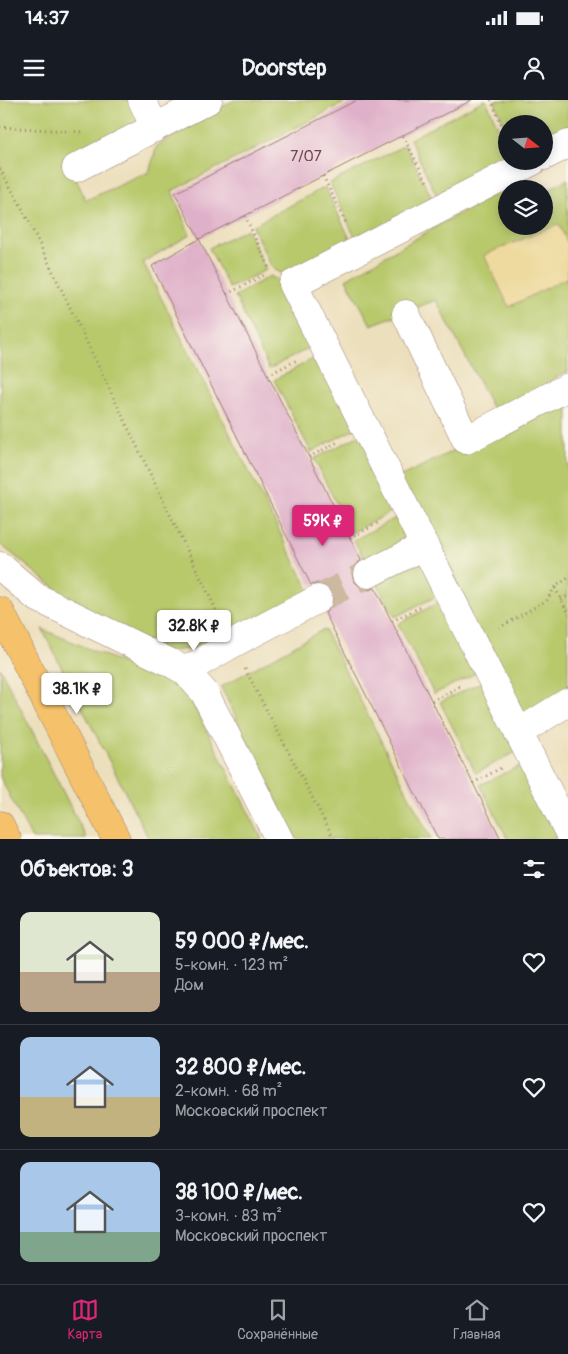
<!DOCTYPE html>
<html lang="ru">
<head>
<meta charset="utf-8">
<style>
  :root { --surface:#171b24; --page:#242831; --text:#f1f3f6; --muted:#9ea1a6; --line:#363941; --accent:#db2777 }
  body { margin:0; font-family:Pangolin,sans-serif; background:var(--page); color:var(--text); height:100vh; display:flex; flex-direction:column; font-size:19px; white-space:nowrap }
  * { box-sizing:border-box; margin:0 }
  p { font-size:16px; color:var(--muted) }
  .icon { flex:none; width:28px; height:28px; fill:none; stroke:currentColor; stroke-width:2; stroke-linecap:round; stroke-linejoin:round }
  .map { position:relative; height:739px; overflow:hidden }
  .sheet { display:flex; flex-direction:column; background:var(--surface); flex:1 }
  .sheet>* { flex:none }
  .needle { width:32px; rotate:107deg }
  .tools { position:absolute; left:498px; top:15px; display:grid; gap:10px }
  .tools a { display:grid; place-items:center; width:55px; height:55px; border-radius:50%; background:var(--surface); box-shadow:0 2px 12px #0003; font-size:25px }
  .price { position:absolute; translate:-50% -42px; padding:0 11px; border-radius:5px; background:#fff; color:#222; font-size:16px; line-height:32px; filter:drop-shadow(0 1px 2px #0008) }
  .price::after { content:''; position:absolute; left:50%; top:30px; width:15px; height:11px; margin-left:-8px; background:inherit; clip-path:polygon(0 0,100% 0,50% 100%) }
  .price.current { background:var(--accent); color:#fff }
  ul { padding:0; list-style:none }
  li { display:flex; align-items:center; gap:15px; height:125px; padding:0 20px }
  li+li { border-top:1px solid var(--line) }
  li span { display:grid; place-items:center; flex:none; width:140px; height:100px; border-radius:10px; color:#555 }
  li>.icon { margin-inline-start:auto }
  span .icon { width:60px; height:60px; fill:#fffc; stroke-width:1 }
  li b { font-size:21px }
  h2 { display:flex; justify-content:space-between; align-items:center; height:60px; padding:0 20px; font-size:21px }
  .status { display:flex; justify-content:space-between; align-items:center; height:35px; padding:0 25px; background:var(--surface); direction:ltr }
  .status svg { height:14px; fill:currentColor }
  header { display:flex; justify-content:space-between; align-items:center; height:65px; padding:0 20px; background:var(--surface); font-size:22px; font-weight:800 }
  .tabs { display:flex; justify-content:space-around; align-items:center; height:70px; border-top:1px solid var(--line); background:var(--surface); font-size:14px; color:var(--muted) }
  .tabs a { display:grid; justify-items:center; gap:2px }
  .tabs .current { color:var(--accent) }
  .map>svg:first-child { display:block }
  .green { fill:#b8c96c; stroke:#81744c }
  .sand { fill:#eeda9e; stroke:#9c7c64 }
  .building { fill:#dfb0c9 }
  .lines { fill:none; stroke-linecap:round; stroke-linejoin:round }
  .minor-tunnel { stroke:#ccb99f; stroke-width:28; stroke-dasharray:28 14; stroke-linecap:butt }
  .minor-casing { stroke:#9b7f74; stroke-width:29 }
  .major-casing { stroke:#9b7f74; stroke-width:29 }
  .path { stroke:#9b7f74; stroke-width:3; stroke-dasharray:1 4; stroke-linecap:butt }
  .minor { stroke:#fff; stroke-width:28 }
  .major { stroke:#f5c16b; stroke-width:28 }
  .labels { text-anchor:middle; stroke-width:5; stroke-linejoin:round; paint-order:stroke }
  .number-label { font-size:15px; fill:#6f4352 }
</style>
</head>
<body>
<div class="status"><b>14:37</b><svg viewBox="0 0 49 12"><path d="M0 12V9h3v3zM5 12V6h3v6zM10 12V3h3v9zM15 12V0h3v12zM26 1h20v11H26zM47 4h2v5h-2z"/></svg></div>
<header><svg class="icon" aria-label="menu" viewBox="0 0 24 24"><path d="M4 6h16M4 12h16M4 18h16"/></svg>Doorstep<svg class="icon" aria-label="person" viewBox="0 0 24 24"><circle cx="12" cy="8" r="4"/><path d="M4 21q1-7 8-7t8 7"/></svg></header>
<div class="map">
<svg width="568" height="739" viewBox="0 0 568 739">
  <rect width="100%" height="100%" fill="#fbf7ec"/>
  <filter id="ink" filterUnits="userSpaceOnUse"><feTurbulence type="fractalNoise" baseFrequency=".02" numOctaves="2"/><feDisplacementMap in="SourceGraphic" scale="10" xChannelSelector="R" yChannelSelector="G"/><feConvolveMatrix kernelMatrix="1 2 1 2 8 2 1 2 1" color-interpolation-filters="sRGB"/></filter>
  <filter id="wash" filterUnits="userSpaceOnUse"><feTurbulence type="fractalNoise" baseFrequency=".0096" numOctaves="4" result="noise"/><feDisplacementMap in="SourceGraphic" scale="20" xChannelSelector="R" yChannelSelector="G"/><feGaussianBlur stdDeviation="1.12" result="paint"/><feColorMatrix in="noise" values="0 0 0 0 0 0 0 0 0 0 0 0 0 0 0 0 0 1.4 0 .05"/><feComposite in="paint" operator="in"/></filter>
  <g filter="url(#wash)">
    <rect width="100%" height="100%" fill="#ecdfbc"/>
    <!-- green -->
    <g class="green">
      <path d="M0,0h136l12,25 -79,40 17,35 63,-28 8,-26 77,-46h116l-178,91 18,44 -47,27 168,332 -121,55 -22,2 -86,-41 -82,-66z"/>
      <path d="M484,0h2l20,45v16l-67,40 -29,-62z"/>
      <path d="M494,0h74v37l-24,12v-25h-38v5z"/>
      <path d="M405,45l29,57 -77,40 -27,-59z"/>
      <path d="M568,79v192l-73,42 -59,-113 -65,25 -25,-46 150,-87 10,6v28h38v-34z"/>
      <path d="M325,87l28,58 -61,34 -20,-11 -20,-42z"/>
      <path d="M247,129l19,41 -37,18 -20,-40z"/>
      <path d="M270,176l19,10 28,58 -48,25 -34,-73z"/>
      <path d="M322,254l36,73 -47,25 -37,-72z"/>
      <path d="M568,292v305l-48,28 -125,-246 75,-36z"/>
      <path d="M362,334l38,73 -49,26 -37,-74z"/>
      <path d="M405,413l14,28 -49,29 -16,-30z"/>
      <path d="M417,456l26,37 -48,24 -20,-37z"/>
      <path d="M445,499l35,72 -46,23 -36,-70z"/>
      <path d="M42,529l144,61 76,149h-113z"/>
      <path d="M324,529l107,210h-135l-75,-152z"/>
      <path d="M0,568l87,171h-55l-32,-62z"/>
      <path d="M484,581l36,69 -44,23 -36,-71z"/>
      <path d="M524,664l37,75h-53l-28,-54z"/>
    </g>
    <!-- sand -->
    <path class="sand" d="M559,124l9,20v33l-59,30 -25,-52z"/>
    <g id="blocks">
      <!-- building -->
      <g class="building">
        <path d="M357,0h115l-273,139 -24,-46z"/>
        <path d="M199,139l162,321 -6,6 -3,8 2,7 6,6 8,3 7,-2 126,251h-63l-113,-226 6,-6 3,-7 -2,-8 -6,-6 -8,-3 -7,2 -159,-319z"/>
      </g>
    </g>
  </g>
  <g filter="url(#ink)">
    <use href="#blocks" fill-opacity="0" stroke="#9b7f74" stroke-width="1"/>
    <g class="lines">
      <!-- minor-tunnel -->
      <path class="minor-tunnel" d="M318,499l50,-25"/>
      <defs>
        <g id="minor">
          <path d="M142,0l13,28"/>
          <path d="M544,56l24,-12"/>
          <path d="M533,61l-240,123 275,547"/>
          <path d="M76,68l132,-68"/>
          <path d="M406,214l60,126 102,-53"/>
          <path d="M0,466l36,31 135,66 14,8 19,21 75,147"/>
          <path d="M368,474l56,-28"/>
          <path d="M185,571l47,-27 86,-45"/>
          <path d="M518,633l50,-31"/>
        </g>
        <g id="major">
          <path d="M0,511l116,228"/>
          <path d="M0,725l7,14"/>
        </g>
      </defs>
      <!-- minor casing -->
      <use href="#minor" class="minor-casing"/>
      <!-- major casing -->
      <use href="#major" class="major-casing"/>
      <!-- path -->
      <g class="path">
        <path d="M491,0l15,35"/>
        <path d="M0,27l82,5"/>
        <path d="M403,36l25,48"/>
        <path d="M0,69l21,37 199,412"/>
        <path d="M323,76l24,49"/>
        <path d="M245,116l24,52"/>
        <path d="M227,194l39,-20"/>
        <path d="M268,275l31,-16"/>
        <path d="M309,357l31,-16"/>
        <path d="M350,438l30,-16"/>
        <path d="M555,488l13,24"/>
        <path d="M561,499l7,-3"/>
        <path d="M392,521l31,-15"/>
        <path d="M499,528l48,-28 8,-13 13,-9"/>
        <path d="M245,569l89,170"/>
        <path d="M432,601l30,-16"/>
        <path d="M473,683l30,-16"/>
      </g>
      <!-- minor -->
      <use href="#minor" class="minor"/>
      <!-- major -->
      <use href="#major" class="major"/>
    </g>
  </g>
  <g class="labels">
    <!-- number labels -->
    <g class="number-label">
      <text x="306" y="61">7/07</text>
    </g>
  </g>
</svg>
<div class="tools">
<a><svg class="needle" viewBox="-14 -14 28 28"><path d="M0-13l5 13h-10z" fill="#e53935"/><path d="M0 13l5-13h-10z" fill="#9ea1a6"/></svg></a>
<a><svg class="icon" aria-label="layers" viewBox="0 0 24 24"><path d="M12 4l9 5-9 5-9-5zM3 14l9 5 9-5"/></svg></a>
</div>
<b class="price current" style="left:323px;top:447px">59K ₽</b>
<b class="price" style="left:194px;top:552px">32.8K ₽</b>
<b class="price" style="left:77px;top:615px">38.1K ₽</b>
</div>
<section class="sheet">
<h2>Объектов: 3<svg class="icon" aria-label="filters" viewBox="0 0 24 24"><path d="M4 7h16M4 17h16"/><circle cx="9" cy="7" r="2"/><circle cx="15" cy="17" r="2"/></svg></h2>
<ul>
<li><span style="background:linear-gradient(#dfe7d0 60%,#b9a48a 0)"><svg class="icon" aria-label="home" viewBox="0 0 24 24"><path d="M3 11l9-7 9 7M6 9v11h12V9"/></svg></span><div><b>59 000 ₽/мес.</b><p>5-комн. · 123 m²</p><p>Дом</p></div><svg class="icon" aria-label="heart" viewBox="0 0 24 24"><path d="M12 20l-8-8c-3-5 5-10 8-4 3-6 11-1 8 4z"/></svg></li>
<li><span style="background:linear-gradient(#a9c7e8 60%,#c2b280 0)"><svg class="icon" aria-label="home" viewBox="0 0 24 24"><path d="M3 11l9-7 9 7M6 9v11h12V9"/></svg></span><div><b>32 800 ₽/мес.</b><p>2-комн. · 68 m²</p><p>Московский проспект</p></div><svg class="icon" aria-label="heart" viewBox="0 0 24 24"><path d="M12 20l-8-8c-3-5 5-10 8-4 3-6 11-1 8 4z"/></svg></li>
<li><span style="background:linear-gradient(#a9c7e8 70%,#7fa58c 0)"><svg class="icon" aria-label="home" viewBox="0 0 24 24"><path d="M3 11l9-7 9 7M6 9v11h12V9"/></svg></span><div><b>38 100 ₽/мес.</b><p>3-комн. · 83 m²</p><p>Московский проспект</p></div><svg class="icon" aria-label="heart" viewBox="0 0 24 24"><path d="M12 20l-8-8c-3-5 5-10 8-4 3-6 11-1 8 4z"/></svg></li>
</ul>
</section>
<nav class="tabs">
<a class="current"><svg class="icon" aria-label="map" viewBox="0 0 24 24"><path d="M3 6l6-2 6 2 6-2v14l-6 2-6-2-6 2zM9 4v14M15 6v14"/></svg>Карта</a>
<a><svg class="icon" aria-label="saved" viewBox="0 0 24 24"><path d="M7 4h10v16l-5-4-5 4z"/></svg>Сохранённые</a>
<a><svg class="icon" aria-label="home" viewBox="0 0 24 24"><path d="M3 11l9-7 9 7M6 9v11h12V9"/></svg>Главная</a>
</nav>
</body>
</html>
